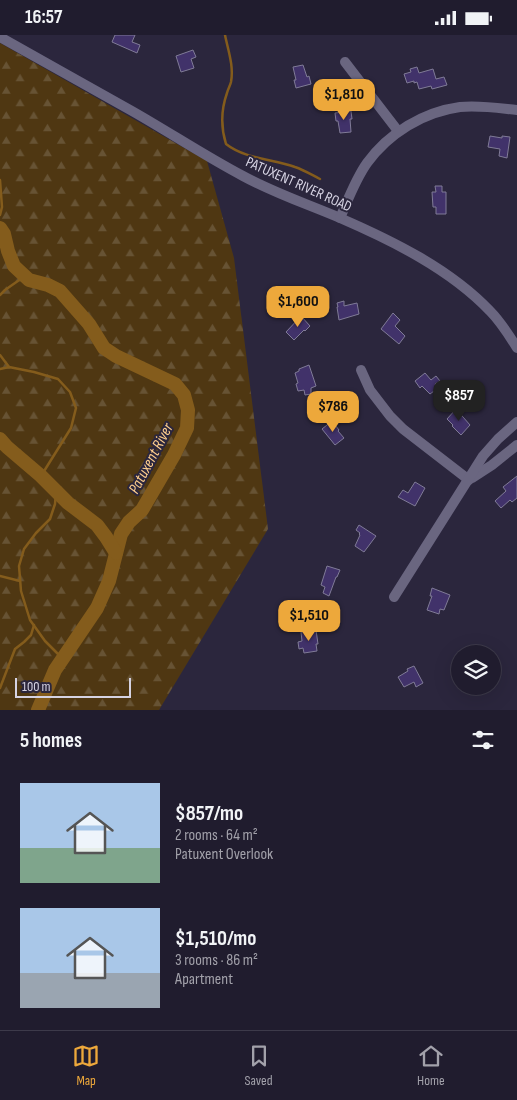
<!DOCTYPE html>
<html lang="en">
<head>
<meta charset="utf-8">
<style>
  :root { --surface:#201c2e; --page:#282536; --text:#f1f3f6; --muted:#a2a1aa; --line:#3d3a4a; --accent:#eda83b }
  body { margin:0; font-family:"Sofia Sans Condensed",sans-serif; background:var(--page); color:var(--text); height:100vh; display:flex; flex-direction:column; font-size:19px; white-space:nowrap }
  * { box-sizing:border-box; margin:0 }
  p { font-size:16px; color:var(--muted) }
  .icon { flex:none; width:28px; height:28px; fill:none; stroke:currentColor; stroke-width:2; stroke-linecap:round; stroke-linejoin:round }
  .map { position:relative; height:675px; overflow:hidden }
  .panel { display:flex; flex-direction:column; background:var(--surface); flex:1 }
  .panel>* { flex:none }
  .tools { position:absolute; left:451px; top:610px; display:grid; gap:10px }
  .tools a { display:grid; place-items:center; width:50px; height:50px; border-radius:50%; background:var(--surface); box-shadow:0 5px 20px #0002,0 0 0 1px var(--line); font-size:25px }
  .scale { position:absolute; left:15px; bottom:12px; width:116px; box-sizing:border-box; padding-left:5px; border:2px solid #d5d2e2; border-top:0; font-size:14px; line-height:18px; white-space:nowrap; color:#d5d2e2; -webkit-text-stroke:4px #2b263d; paint-order:stroke }
  .price { position:absolute; translate:-50% -42px; padding:0 11px; border-radius:10px; background:var(--accent); color:#111; font-size:16px; line-height:32px; filter:drop-shadow(0 1px 2px #0008) }
  .price::after { content:''; position:absolute; left:50%; top:30px; width:15px; height:11px; margin-left:-8px; background:inherit; clip-path:polygon(0 0,100% 0,50% 100%) }
  .price.selected { background:#222; color:#fff }
  ul { padding:0; list-style:none }
  li { display:flex; align-items:center; gap:15px; height:125px; padding:0 20px }
  li span { display:grid; place-items:center; flex:none; width:140px; height:100px; border-radius:0px; color:#555 }
  li>.icon { margin-inline-start:auto }
  span .icon { width:60px; height:60px; fill:#fffc; stroke-width:1 }
  li b { font-size:21px }
  h2 { display:flex; justify-content:space-between; align-items:center; height:60px; padding:0 20px; font-size:21px }
  .status { display:flex; justify-content:space-between; align-items:center; height:35px; padding:0 25px; background:var(--surface); direction:ltr }
  .status svg { height:14px; fill:currentColor }
  .menu { display:flex; justify-content:space-around; align-items:center; height:70px; border-top:1px solid var(--line); background:var(--surface); font-size:14px; color:var(--muted) }
  .menu a { display:grid; justify-items:center; gap:2px }
  .menu .selected { color:var(--accent) }
  .map>svg:first-child { display:block }
  .forest { fill:url(#forest-firs) }
  .lines { fill:none; stroke-linecap:round; stroke-linejoin:round }
  .stream { stroke:#845c1c; stroke-width:2.5 }
  .river { stroke:#845c1c; stroke-width:14 }
  .building { fill:#41326a; stroke:#807b97 }
  .minor { stroke:#6a6680; stroke-width:10 }
  .labels { text-anchor:middle; stroke-width:4; stroke-linejoin:round; paint-order:stroke }
  .street-label { font-size:15px; fill:#d5d2e2; stroke:#2b263d }
  .water-label { font-size:16px; font-style:italic; fill:#fece8d; stroke:#2b263d }
</style>
</head>
<body>
<div class="status"><b>16:57</b><svg viewBox="0 0 49 12"><path d="M0 12V9h3v3zM5 12V6h3v6zM10 12V3h3v9zM15 12V0h3v12zM26 1h20v11H26zM47 4h2v5h-2z"/></svg></div>
<div class="map">
<svg width="517" height="675" viewBox="0 0 517 675">
  <defs>
    <pattern id="forest-firs" width="22" height="20" patternUnits="userSpaceOnUse" patternTransform="scale(1.25)"><rect width="22" height="20" fill="#4f3712"/><path d="M5 1l3.5 6h-7zM16 11l3.5 6h-7z" fill="#675334"/></pattern>
  </defs>
  <rect width="100%" height="100%" fill="#2b263d"/>
  <!-- forest -->
  <path class="forest" d="M0,8l207,118 27,97 34,271 -109,181h-159z"/>
  <g class="lines">
    <!-- stream -->
    <g class="stream">
      <path d="M225,0c3,15 9,31 6,47 -1,4 -3,7 -4,11 -6,17 -6,35 -1,51 19,15 47,15 69,23 9,3 17,8 25,12"/>
      <path d="M0,145l2,27 -2,8"/>
      <path d="M0,260l5,-5 20,-14"/>
      <path d="M0,320l9,12"/>
      <path d="M0,334l9,-2 25,5 24,7 12,13 6,16 -5,20 -30,48"/>
      <path d="M56,456l-1,13 -5,15 -14,14 -12,16 -5,17 2,25 9,29 15,21 18,18"/>
      <path d="M0,541l20,5"/>
      <path d="M0,653l15,-39 9,-7 7,-7 3,-10"/>
    </g>
    <!-- river -->
    <g class="river">
      <path d="M0,193l4,6 4,17 6,15 15,14 19,5 12,6 29,33 15,24 12,8 59,28 9,11 4,15 -1,18 -13,27 -32,55 -13,12 -8,12 -12,47 -12,27 -42,62 -17,40"/>
      <path d="M0,404l7,8 34,29 27,27 29,22 9,12 10,16"/>
    </g>
  </g>
  <!-- building -->
  <g class="building">
    <path d="M115,0h20l-3,7 8,3 -3,8 -25,-11z"/>
    <path d="M193,15l3,7 -5,2 3,9 -13,4 -5,-16z"/>
    <path d="M303,30l4,12 2,-1 2,8 -15,4 -2,-8h2l-3,-13z"/>
    <path d="M417,32l2,6 14,-4 3,10 8,-2 3,8 -15,4 -1,-3 -12,3 -2,-7 -3,1v-2l-7,2 -3,-9 7,-2 -1,-3z"/>
    <path d="M351,76l1,8h-2l1,13 -11,1 -2,-12h-2l-1,-8z"/>
    <path d="M490,101l12,2v-2l8,1 -3,21 -8,-2 1,-7 -12,-2z"/>
    <path d="M435,151h7v6h4v22h-10v-7h-3l-1,-15h4z"/>
    <path d="M344,266v5l13,-3 2,11 -20,6 -2,-13h1l-1,-4z"/>
    <path d="M393,278l7,7 -5,6 10,10 -6,8 -18,-15z"/>
    <path d="M301,281l9,10 -5,5 -1,-1 -10,10 -8,-8z"/>
    <path d="M309,330l7,21 -5,2v6l-6,1 -1,-5 -6,1 -2,-7 2,-1 -3,-10 4,-2v-2z"/>
    <path d="M425,338l6,7 5,-4 4,5 -5,3 3,4 -8,6 -8,-8 -2,2 -5,-7z"/>
    <path d="M456,374l14,16 -9,10 -9,-9 1,-1 -6,-6z"/>
    <path d="M332,386l7,9 -1,1 6,7 -9,7 -13,-16z"/>
    <path d="M517,441v22l-5,4 -2,-2 -9,8 -6,-7 11,-10 -3,-4z"/>
    <path d="M415,447l10,6 -10,18 -17,-9 5,-7 5,3z"/>
    <path d="M359,490l17,11 -12,16 -9,-6 5,-11 -1,-1 1,-1 -4,-3z"/>
    <path d="M327,531l13,4 -3,7h-1l-7,19 -6,-3 2,-6 -4,-2z"/>
    <path d="M432,553l18,7 -6,15 -4,-1 -1,5 -12,-4 5,-14h-2z"/>
    <path d="M316,595l2,14h-2l1,7 -13,2 -1,-5 -4,1 -1,-7 4,-1 -1,-9z"/>
    <path d="M414,631l9,17 -7,4 -2,-5 -10,5 -6,-10 10,-6 -1,-2z"/>
  </g>
  <g class="lines">
    <!-- minor -->
    <g class="minor">
      <path d="M0,2c44,25 88,49 132,74 37,21 73,45 111,65 31,17 64,28 97,42 53,23 110,51 150,93 11,11 19,24 27,37"/>
      <path d="M345,27l53,69"/>
      <path d="M340,183c8,-18 15,-38 27,-55 22,-30 56,-51 93,-56 19,-2 38,1 57,3"/>
      <path d="M361,335l9,20 20,26 13,13 66,51"/>
      <path d="M472,443l20,-13 25,-20"/>
      <path d="M394,562l89,-141 15,-17 19,-17"/>
    </g>
  </g>
  <g class="labels">
    <!-- street labels -->
    <g class="street-label">
      <text transform="translate(299 149) rotate(24)" y="5">PATUXENT RIVER ROAD</text>
    </g>
    <!-- water labels -->
    <g class="water-label">
      <text transform="translate(150 423) rotate(-62)" y="6">Patuxent River</text>
    </g>
  </g>
</svg>
<div class="tools">
<a><svg class="icon" aria-label="layers" viewBox="0 0 24 24"><path d="M12 4l9 5-9 5-9-5zM3 14l9 5 9-5"/></svg></a>
</div>
<div class="scale">100 m</div>
<b class="price" style="left:344px;top:86px">$1,810</b>
<b class="price" style="left:298px;top:293px">$1,600</b>
<b class="price selected" style="left:459px;top:387px">$857</b>
<b class="price" style="left:333px;top:398px">$786</b>
<b class="price" style="left:309px;top:607px">$1,510</b>
</div>
<section class="panel">
<h2>5 homes<svg class="icon" aria-label="filters" viewBox="0 0 24 24"><path d="M4 7h16M4 17h16"/><circle cx="9" cy="7" r="2"/><circle cx="15" cy="17" r="2"/></svg></h2>
<ul>
<li><span style="background:linear-gradient(#a9c7e8 65%,#7fa58c 0)"><svg class="icon" aria-label="home" viewBox="0 0 24 24"><path d="M3 11l9-7 9 7M6 9v11h12V9"/></svg></span><div><b>$857/mo</b><p>2 rooms · 64 m²</p><p>Patuxent Overlook</p></div></li>
<li><span style="background:linear-gradient(#a9c7e8 65%,#9aa5b1 0)"><svg class="icon" aria-label="home" viewBox="0 0 24 24"><path d="M3 11l9-7 9 7M6 9v11h12V9"/></svg></span><div><b>$1,510/mo</b><p>3 rooms · 86 m²</p><p>Apartment</p></div></li>
</ul>
</section>
<nav class="menu">
<a class="selected"><svg class="icon" aria-label="map" viewBox="0 0 24 24"><path d="M3 6l6-2 6 2 6-2v14l-6 2-6-2-6 2zM9 4v14M15 6v14"/></svg>Map</a>
<a><svg class="icon" aria-label="saved" viewBox="0 0 24 24"><path d="M7 4h10v16l-5-4-5 4z"/></svg>Saved</a>
<a><svg class="icon" aria-label="home" viewBox="0 0 24 24"><path d="M3 11l9-7 9 7M6 9v11h12V9"/></svg>Home</a>
</nav>
</body>
</html>
